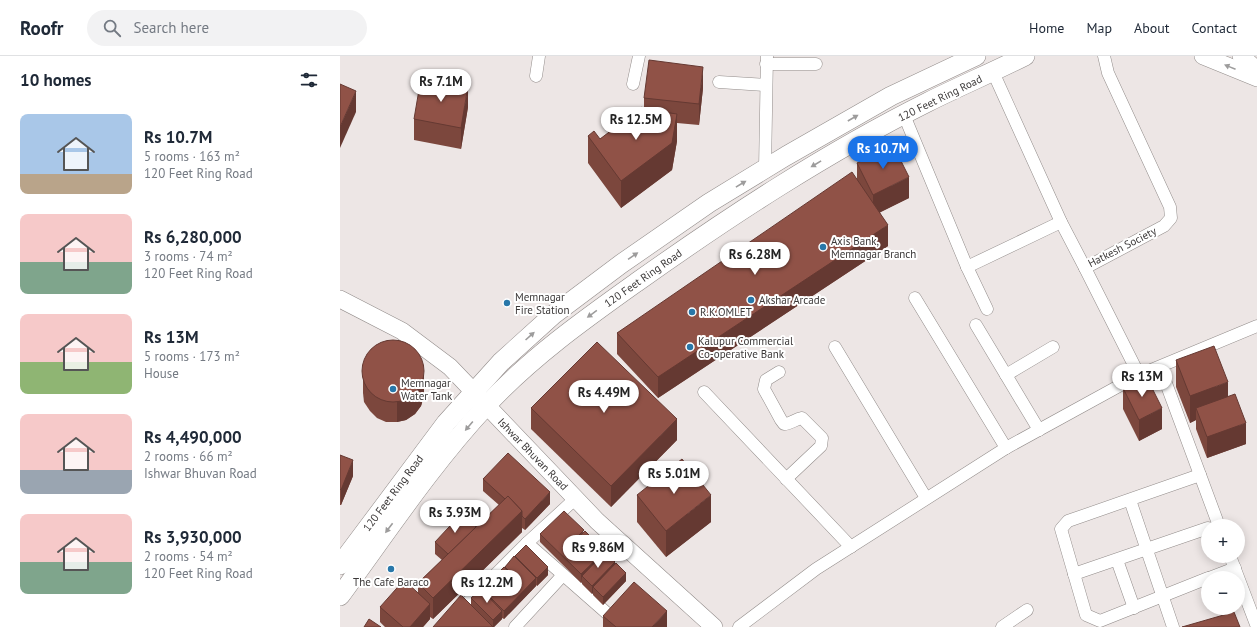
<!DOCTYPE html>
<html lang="en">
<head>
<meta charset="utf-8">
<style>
  :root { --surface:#fff; --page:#f2f2f3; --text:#1f2937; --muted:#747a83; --line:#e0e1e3; --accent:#1a73e8 }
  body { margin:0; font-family:"PT Sans",sans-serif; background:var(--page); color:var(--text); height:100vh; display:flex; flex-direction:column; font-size:15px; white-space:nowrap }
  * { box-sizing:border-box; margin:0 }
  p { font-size:13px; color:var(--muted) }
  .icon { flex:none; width:22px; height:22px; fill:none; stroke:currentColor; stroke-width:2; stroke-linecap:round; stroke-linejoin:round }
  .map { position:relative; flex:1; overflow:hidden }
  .side { display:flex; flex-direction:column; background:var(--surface); width:340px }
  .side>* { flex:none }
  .tools { position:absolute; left:861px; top:463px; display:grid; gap:8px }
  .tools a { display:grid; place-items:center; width:44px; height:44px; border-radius:50%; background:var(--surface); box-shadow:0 2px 10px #0003; font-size:20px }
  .price { position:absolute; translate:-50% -34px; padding:0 9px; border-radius:14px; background:#fff; color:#222; font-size:13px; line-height:26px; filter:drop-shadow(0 1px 2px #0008) }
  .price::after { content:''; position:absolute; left:50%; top:24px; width:12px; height:9px; margin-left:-6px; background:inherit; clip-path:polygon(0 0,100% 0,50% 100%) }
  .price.active { background:var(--accent); color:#fff }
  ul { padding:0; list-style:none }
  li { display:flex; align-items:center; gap:12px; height:100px; padding:0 20px }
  li span { display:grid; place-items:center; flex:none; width:112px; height:80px; border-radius:8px; color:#555 }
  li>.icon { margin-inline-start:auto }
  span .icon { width:48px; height:48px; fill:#fffc; stroke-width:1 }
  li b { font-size:17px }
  h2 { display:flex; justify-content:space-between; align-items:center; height:48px; padding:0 20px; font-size:17px }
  header { display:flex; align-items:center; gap:24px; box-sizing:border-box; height:56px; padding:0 20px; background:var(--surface); border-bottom:1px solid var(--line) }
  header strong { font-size:19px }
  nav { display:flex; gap:22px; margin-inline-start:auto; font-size:14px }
  .search { width:280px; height:36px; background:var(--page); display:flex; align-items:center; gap:10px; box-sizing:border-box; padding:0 14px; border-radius:22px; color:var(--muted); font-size:15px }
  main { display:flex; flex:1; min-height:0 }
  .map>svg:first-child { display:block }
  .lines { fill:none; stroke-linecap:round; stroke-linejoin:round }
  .street-casing { stroke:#928c8a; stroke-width:13 }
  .secondary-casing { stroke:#928c8a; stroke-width:18 }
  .primary-casing { stroke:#928c8a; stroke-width:20 }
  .street { stroke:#fff; stroke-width:12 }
  .secondary { stroke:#fff; stroke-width:17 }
  .primary { stroke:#fff; stroke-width:19 }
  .wall { fill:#7c473d }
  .shaded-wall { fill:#653932 }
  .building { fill:#905247; stroke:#653932 }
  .oneway { fill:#9d9c9c }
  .poi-dot { fill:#2877a9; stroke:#fff; stroke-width:1.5 }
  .labels { text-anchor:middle; stroke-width:4; stroke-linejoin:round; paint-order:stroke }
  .street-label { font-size:11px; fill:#3b3838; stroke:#fff }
  .poi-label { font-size:11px; fill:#3b3838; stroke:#fff; text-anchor:start }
</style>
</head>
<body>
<header>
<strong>Roofr</strong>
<div class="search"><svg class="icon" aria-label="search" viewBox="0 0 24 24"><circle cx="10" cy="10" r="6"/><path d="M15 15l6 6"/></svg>Search here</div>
<nav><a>Home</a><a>Map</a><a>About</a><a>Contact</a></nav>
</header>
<main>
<section class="side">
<h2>10 homes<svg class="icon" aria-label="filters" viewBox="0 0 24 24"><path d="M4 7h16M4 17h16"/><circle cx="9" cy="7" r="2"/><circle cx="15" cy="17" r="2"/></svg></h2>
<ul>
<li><span style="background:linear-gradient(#a9c7e8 75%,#b9a48a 0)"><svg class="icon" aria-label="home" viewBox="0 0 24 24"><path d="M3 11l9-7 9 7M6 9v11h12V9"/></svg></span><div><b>Rs 10.7M</b><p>5 rooms · 163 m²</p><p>120 Feet Ring Road</p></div></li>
<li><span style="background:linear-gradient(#f6c9c9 60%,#7fa58c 0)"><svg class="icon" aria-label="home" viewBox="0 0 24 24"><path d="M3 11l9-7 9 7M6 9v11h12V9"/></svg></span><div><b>Rs 6,280,000</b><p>3 rooms · 74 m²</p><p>120 Feet Ring Road</p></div></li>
<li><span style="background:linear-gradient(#f6c9c9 60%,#8fb573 0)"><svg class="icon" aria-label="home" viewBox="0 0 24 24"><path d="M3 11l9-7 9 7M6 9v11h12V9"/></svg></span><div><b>Rs 13M</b><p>5 rooms · 173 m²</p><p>House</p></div></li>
<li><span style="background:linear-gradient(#f6c9c9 70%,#9aa5b1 0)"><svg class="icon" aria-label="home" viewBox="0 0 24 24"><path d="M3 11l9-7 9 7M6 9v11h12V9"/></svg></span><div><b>Rs 4,490,000</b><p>2 rooms · 66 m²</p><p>Ishwar Bhuvan Road</p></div></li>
<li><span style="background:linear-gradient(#f6c9c9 60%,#7fa58c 0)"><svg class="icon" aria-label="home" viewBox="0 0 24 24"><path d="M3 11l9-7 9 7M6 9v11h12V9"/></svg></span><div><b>Rs 3,930,000</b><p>2 rooms · 54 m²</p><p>120 Feet Ring Road</p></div></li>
</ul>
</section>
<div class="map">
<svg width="917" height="571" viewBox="0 0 917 571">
  <rect width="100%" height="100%" fill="#ede6e5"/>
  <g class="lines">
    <defs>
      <g id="street">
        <path d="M426,8h50"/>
        <path d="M653,16l68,150 24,46 79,-42 7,-8 -1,-11 -62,-134 -4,-17"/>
        <path d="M196,20l3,-20"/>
        <path d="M379,26l47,3"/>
        <path d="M293,28l6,-28"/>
        <path d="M564,59l63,152 20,42"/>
        <path d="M425,113l2,-113"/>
        <path d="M627,211l94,-45"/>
        <path d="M745,212l54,107"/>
        <path d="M575,242l91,150"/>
        <path d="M636,269l63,105"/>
        <path d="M495,291l91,151"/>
        <path d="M820,311l59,159"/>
        <path d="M439,316l-13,8 -2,9 17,31 3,4c7,0 11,-5 18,-6l20,20 -1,8 -35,33"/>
        <path d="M666,319l47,-28"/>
        <path d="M364,336l147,155"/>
        <path d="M860,419l-132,46 -7,8 25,86 14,6 108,-43"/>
        <path d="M235,443l-48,44 90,79 -5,5"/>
        <path d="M790,444l43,127"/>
        <path d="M890,500l27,71"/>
        <path d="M777,504l17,48"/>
        <path d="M734,518l134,-46"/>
        <path d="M869,522l26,-10"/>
        <path d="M117,557l70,-70"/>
        <path d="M175,571l48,-52"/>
        <path d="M399,571l77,-58 190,-121 133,-73 118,-49"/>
        <path d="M662,571l25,-17"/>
      </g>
      <g id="secondary">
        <path d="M863,0l54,22"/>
        <path d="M901,0l16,14"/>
        <path d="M0,243l62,32 48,36 147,154 117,106"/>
      </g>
      <g id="primary">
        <path d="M0,509l106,-142 55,-61 52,-47 68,-51 88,-61 77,-47 105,-60 85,-40"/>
        <path d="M0,540c47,-64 92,-132 146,-190 44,-48 99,-87 151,-124 93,-66 189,-129 291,-180 32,-16 65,-30 97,-46"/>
      </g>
    </defs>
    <!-- street casing -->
    <use href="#street" class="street-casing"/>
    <!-- secondary casing -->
    <use href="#secondary" class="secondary-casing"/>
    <!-- primary casing -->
    <use href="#primary" class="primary-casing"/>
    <!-- street -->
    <use href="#street" class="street"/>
    <!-- secondary -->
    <use href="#secondary" class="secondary"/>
    <!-- primary -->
    <use href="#primary" class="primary"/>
  </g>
  <!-- wall -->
  <g class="wall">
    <path d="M363,32l-4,37 -22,-2v18l-5,29 -51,38 -33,-45v-27l12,3 44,-29v-12z"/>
    <path d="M128,51l-7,42 -47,-9v-21z"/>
    <path d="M517,107l52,35 -29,14 8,34 -230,152 -41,-44v-21l240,-153z"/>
    <path d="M836,304l52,36 18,48 -39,14 -11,-29v-9l-6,3 -14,-36z"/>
    <path d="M23,316l61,24 -3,10 -6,8 -9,6 -9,2h-11l-9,-4 -7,-7 -6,-9 -1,-9z"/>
    <path d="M783,332l39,41 -23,12 -16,-32z"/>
    <path d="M191,352l146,32 -66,67 -80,-78z"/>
    <path d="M0,399l13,21 -12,29h-1z"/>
    <path d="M143,423l67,25 -25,26 -3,-2v4l-89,87 -3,-2v2l-7,8h-38l-5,-5v-15l38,-14v-10l24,-23 -7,-6v-12l41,-15 23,-22 -16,-14z"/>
    <path d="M297,439l74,27 -45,35 -29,-35z"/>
    <path d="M244,476l31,32 11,17 -23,24 -10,-10v-2l-1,1 -10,-10v-2l-1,1 -41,-41v-8z"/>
    <path d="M175,500l33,19 -11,11 -1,-1v1l-32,33 -2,-1v1l-8,8h-61l38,-21v-8l11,-7v-2l33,-32z"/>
    <path d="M263,560l64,11h-64z"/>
  </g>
  <!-- shaded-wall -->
  <g class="shaded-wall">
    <path d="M363,11v21l-4,37v-21z"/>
    <path d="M128,30v21l-7,42v-21z"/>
    <path d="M16,35v21l-16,36v-21z"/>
    <path d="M337,58v27l-5,29 -51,38v-27z"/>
    <path d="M569,121v21l-36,18v-21z"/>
    <path d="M548,169v21l-230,152v-21z"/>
    <path d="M84,319v21l-3,10 -6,8 -9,6 -9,2v-21z"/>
    <path d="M888,326v27l-32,-1v12l-6,3v-27z"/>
    <path d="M822,352v21l-23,12v-21z"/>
    <path d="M337,363v21l-66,67v-21z"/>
    <path d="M906,367v21l-39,14v-21z"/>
    <path d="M13,404v16l-12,29v-15z"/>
    <path d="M210,436v12l-25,26v-11z"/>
    <path d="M371,439v27l-45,35v-26z"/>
    <path d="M182,455v21l-89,87v-21z"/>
    <path d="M265,495v8l-23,17 -1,7v-9z"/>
    <path d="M275,506v8l-22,17v6l-1,1v-8z"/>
    <path d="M208,511v8l-11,11v-8z"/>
    <path d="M286,517v8l-23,24v-8z"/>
    <path d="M196,522v8l-32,33v-8z"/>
    <path d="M90,548v15l-7,8h-13z"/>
    <path d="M162,555v8l-8,8h-1v-7z"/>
    <path d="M327,555v16h-15z"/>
  </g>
  <!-- building -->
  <g class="building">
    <path d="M309,4l54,7 -4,37 -55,-6z"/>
    <path d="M81,22l47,8 -7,42 -47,-9z"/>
    <path d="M0,28l16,7 -16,36z"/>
    <path d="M302,51l6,8 9,-4 20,3 -5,29 -51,38 -33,-45 6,-5 6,8z"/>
    <path d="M553,89l16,32 -36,18 -16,-32z"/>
    <path d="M512,116l36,53 -230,152 -41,-44z"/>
    <circle cx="53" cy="315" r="31"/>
    <path d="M257,286l80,77 -66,67 -80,-78z"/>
    <path d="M874,290l14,36 -38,14 -14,-36z"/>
    <path d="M806,320l16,32 -23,12 -16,-32z"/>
    <path d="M895,338l11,29 -39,14 -11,-29z"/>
    <path d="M168,397l42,39 -25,27 -3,-3v-5l-14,-15 -3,3 -22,-20z"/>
    <path d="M0,399l13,5 -12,30 -1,-1z"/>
    <path d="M342,403l29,36 -45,36 -29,-36z"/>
    <path d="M168,440l14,15 -89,87 -15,-15z"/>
    <path d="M224,455l20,19 -18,18 19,-17 20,20 -24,23 -41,-40z"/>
    <path d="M122,457l14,14 -28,27 -13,-12z"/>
    <path d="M186,489l22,22 -11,11 -22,-22z"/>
    <path d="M265,496l10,10 -23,24 -10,-10z"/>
    <path d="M174,500l22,22 -32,33 -22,-22 22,-22 8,7 -7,-7z"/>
    <path d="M276,507l10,10 -23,24 -10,-10z"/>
    <path d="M64,524l26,24 -20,23h-7l-23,-20z"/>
    <path d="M294,526l33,29 -15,16h-36l-13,-11z"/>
    <path d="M141,533l21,22 -9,9 -22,-22z"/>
    <path d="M121,539l32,32h-60z"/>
    <path d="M894,556l6,15h-58z"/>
    <path d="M29,563l12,8h-17z"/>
  </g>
  <!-- one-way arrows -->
  <defs><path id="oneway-solid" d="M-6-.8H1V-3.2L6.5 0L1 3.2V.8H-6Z"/></defs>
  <g class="oneway">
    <use href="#oneway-solid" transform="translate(890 11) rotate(-158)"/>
    <use href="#oneway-solid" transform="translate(513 62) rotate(-30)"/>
    <use href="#oneway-solid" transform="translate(476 108) rotate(149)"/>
    <use href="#oneway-solid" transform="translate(401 128) rotate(-31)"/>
    <use href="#oneway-solid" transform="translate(293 200) rotate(-34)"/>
    <use href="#oneway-solid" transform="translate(252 258) rotate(144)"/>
    <use href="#oneway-solid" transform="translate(190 280) rotate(-42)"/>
    <use href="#oneway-solid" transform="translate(129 370) rotate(130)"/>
    <use href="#oneway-solid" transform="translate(49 472) rotate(127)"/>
  </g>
  <!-- markers -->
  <g class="poi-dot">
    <circle cx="483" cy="191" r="4"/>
    <circle cx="411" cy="244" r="4"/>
    <circle cx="167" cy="247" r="4"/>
    <circle cx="352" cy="256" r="4"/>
    <circle cx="350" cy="291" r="4"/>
    <circle cx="53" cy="333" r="4"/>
    <circle cx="51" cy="513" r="4"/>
  </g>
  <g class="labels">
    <!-- street labels -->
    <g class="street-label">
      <text transform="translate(600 42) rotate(-26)" y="4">120 Feet Ring Road</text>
      <text transform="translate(782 191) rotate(-27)" y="4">Hatkesh Society</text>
      <text transform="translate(303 222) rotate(-35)" y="4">120 Feet Ring Road</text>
      <text transform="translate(193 398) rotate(46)" y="4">Ishwar Bhuvan Road</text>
      <text transform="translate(53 437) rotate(-53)" y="4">120 Feet Ring Road</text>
    </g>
    <!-- poi labels -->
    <g class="poi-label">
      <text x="491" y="189">Axis Bank,<tspan x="491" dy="13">Memnagar Branch</tspan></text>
      <text x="175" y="245">Memnagar<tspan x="175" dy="13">Fire Station</tspan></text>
      <text x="419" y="248">Akshar Arcade</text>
      <text x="360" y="260">R.K.OMLET</text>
      <text x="358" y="289">Kalupur Commercial<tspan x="358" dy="13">Co-operative Bank</tspan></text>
      <text x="61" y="331">Memnagar<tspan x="61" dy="13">Water Tank</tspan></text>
      <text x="51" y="530" text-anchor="middle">The Cafe Baraco</text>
    </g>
  </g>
</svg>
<div class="tools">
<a>+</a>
<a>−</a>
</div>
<b class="price" style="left:101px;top:47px">Rs 7.1M</b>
<b class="price" style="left:296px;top:85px">Rs 12.5M</b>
<b class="price active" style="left:543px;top:114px">Rs 10.7M</b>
<b class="price" style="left:415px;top:220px">Rs 6.28M</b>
<b class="price" style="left:802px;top:342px">Rs 13M</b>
<b class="price" style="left:264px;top:358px">Rs 4.49M</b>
<b class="price" style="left:334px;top:439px">Rs 5.01M</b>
<b class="price" style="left:115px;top:478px">Rs 3.93M</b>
<b class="price" style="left:258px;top:513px">Rs 9.86M</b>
<b class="price" style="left:147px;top:548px">Rs 12.2M</b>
</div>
</main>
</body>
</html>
